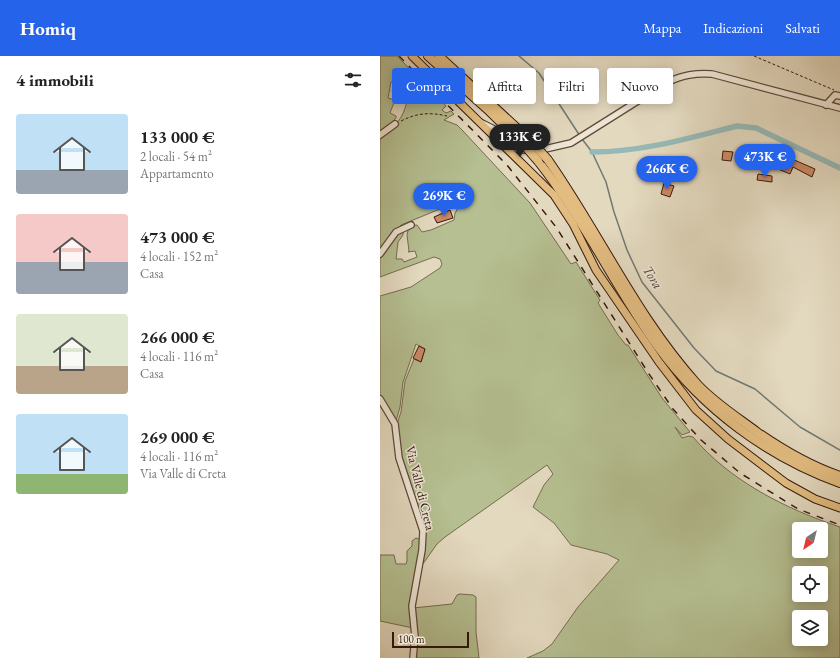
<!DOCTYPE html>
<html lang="it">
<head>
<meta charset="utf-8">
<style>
  :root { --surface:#fff; --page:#f6f6f6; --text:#222; --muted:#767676; --accent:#2563eb }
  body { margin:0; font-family:"EB Garamond",serif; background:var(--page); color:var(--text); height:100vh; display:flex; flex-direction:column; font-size:15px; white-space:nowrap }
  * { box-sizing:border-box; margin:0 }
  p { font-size:13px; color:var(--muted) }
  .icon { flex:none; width:22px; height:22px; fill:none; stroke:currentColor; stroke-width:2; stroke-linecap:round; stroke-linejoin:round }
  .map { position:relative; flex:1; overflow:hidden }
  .drawer { display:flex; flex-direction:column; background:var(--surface); width:380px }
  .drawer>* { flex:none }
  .top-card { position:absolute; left:12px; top:12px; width:380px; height:36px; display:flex; gap:8px }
  .needle { width:26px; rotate:215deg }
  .fabs { position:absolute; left:412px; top:466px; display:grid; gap:8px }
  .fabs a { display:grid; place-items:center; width:36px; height:36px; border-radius:4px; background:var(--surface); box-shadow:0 2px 10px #0003; font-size:20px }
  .scale { position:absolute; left:12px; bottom:10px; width:77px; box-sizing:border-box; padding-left:4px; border:2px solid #36190d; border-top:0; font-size:11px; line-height:14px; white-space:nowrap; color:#36190d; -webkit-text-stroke:3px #ede6d5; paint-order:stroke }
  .price { position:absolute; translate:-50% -34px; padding:0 9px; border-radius:14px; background:var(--accent); color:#fff; font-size:13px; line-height:26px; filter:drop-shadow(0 1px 2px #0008) }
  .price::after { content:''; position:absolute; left:50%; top:24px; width:12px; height:9px; margin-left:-6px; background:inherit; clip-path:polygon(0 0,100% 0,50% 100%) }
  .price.current { background:#222; color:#fff }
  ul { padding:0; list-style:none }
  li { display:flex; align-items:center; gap:12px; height:100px; padding:0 16px }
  li span { display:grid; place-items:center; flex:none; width:112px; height:80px; border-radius:4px; color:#555 }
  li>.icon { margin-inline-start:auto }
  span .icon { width:48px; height:48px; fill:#fffc; stroke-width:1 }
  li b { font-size:17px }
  h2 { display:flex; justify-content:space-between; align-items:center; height:48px; padding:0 16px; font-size:17px }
  .pill { padding:0 14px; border-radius:4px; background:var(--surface); box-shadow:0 2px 10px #0003; font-size:14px; line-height:36px }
  .pill.current { background:var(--accent); color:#fff }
  header { display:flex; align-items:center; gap:24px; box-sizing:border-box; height:56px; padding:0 20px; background:var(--accent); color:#fff }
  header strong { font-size:19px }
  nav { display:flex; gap:22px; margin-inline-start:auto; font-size:14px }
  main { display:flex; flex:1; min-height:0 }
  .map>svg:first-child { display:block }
  .green { fill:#b5bf91; stroke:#766c4f; fill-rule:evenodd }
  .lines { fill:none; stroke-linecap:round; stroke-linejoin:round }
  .stream { stroke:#707973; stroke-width:1.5 }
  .canal { stroke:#96b9b7; stroke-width:5.5 }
  .building { fill:#ce8a66; stroke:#36190d }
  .minor-casing { stroke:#61493a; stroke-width:8 }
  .major-casing { stroke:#36190d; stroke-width:9 }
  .highway-casing { stroke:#36190d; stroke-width:10 }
  .path { stroke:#36190d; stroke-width:1; stroke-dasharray:3 2; stroke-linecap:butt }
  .minor { stroke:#ede6d5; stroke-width:5.5 }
  .major { stroke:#e2bc80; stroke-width:7 }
  .highway { stroke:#e2bc80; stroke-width:8 }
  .rail { stroke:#36190d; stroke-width:1.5; stroke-dasharray:7 7; stroke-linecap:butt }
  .highway-bridge-casing { stroke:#36190d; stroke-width:10; stroke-linecap:butt }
  .highway-bridge { stroke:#e2bc80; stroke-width:8 }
  .labels { text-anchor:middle; stroke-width:3; stroke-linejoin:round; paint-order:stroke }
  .street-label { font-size:13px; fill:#36190d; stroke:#ede6d5 }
  .water-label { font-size:14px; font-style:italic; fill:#534940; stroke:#ede6d5 }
</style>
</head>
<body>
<header>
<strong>Homiq</strong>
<nav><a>Mappa</a><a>Indicazioni</a><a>Salvati</a></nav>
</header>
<main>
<section class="drawer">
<h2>4 immobili<svg class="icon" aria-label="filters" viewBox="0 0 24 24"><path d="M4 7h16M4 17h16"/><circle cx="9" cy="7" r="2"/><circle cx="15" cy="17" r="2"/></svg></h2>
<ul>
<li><span style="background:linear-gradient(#bfe0f5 70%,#9aa5b1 0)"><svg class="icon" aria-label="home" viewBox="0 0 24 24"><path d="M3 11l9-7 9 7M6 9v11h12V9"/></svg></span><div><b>133 000 €</b><p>2 locali · 54 m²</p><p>Appartamento</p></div></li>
<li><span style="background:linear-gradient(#f6c9c9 60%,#9aa5b1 0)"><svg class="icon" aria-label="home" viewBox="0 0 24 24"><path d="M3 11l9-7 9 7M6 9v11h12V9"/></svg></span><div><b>473 000 €</b><p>4 locali · 152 m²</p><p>Casa</p></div></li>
<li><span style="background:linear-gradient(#dfe7d0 65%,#b9a48a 0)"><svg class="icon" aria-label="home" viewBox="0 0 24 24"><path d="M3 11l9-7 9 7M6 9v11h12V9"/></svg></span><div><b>266 000 €</b><p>4 locali · 116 m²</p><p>Casa</p></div></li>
<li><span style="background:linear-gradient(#bfe0f5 75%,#8fb573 0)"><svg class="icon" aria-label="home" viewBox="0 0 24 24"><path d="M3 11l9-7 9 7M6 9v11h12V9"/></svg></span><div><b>269 000 €</b><p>4 locali · 116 m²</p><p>Via Valle di Creta</p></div></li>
</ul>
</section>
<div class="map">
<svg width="460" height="602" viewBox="0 0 460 602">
  <rect width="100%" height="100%" fill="#e3d9bf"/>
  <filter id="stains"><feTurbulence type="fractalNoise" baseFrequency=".005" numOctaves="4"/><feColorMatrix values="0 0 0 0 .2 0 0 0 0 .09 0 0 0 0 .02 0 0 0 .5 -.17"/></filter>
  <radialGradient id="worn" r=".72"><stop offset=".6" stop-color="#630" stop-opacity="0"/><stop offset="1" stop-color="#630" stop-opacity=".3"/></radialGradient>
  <!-- green -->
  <g class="green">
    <path d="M0,0h17l49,50 -4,4 4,3 5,-2 3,3 -10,6 13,5 6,6 67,72 41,61 5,-2 24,38 -2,3 20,32 8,10h2l34,53 28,34 -8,3 -7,-8 7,11 7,-2 4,1c37,44 93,72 147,90v131h-313l16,-7 9,-7 26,-37 41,-47 -12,-6 -36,-9 -17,-22 -21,-16 11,-22 9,-11 -6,-9 -102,72 -8,7 -17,24 3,-27 -22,-80 -5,-34 5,-15 4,-31 9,-22 7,3 4,-13 -9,-5 -13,38 -3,25 -4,14 -16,-22v-103l31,-9 29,-19 2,-4 -2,-5 -6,-2 -54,20v-26l23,-24v8l-5,7 -2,17h6l2,3 13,-5 -2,-6 -7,1 1,-1 -2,-16 2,-9 8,-1 5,7 9,-2 23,-10 1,-7 3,-5 -6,-4 -51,21 -21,23v-111c5,-4 12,-9 17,-14 9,-11 14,-30 8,-42l-14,1 -3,16 7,2 -5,13 6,3v2l-16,16zM419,473h22v22h-22zM419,517h22v22h-22zM419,561h22v22h-22z"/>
    <path d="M36,482l5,2 -2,22 -9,44 3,22 -33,-7v-66h14l2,9h10l1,-3v-10l5,-5v-5z"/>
    <path d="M80,538l13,1 3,2v35l3,26h-64l-2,-50 39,-4 5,-9z"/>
  </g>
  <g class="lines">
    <!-- stream -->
    <g class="stream">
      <path d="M139,0l20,17 41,63"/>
      <path d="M202,83l10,13 14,30 8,30 13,38 15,32 52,66 22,23 39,18 45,38 40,23"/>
    </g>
    <!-- canal -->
    <path class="canal" d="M212,96c50,0 97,-14 145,-26l19,2 84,40"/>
  </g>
  <!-- building -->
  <g class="building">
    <path d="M18,25l12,5 -9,1 -4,10 -4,-2 1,-3 -2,-1 4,-9z"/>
    <path d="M343,95l10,1 -2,9 -9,-1z"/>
    <path d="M395,100l16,6 1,-3 23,10 -3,8 -19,-10 -3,7 -19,-8z"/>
    <path d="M378,118l14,2v6l-15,-2z"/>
    <path d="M284,127l10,3 -4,11 -9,-3z"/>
    <path d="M70,154l3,8 -16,5 -3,-6z"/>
    <path d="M39,290l6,3 -4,13 -8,-4z"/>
  </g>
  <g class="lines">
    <defs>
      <g id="minor">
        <path d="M446,49l9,-10 5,1"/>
        <path d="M100,66l14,7 23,20 8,1 20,-1 26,-6 97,-61c15,-7 27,-9 44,-8l128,34"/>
        <path d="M0,79l15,-11"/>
        <path d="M0,198l16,-22 15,-7"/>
        <path d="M0,343l15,25 4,34 24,73 -1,19 -10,56 3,31 -2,21"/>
      </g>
      <path id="major" d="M32,0l142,139 19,29 23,46 63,92 37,48 32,29 58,44 29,16 25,9"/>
      <g id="highway">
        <path d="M48,0l59,53 37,36"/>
        <path d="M59,0l93,86"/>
        <path d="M168,104c52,74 89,158 150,225 17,18 39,32 59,47 26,18 53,34 83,44"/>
        <path d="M158,105c46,58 77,126 120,186 45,62 110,110 182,136"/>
      </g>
    </defs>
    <!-- minor casing -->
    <use href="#minor" class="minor-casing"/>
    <!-- major casing -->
    <use href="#major" class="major-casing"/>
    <!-- highway casing -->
    <use href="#highway" class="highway-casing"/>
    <!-- path -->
    <g class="path">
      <path d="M374,0l80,34"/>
      <path d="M21,65c16,-8 28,-9 46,-5"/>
    </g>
    <!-- minor -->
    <use href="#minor" class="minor"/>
    <!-- major -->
    <use href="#major" class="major"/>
    <!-- highway -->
    <use href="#highway" class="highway"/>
    <!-- rail -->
    <path class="rail" d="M19,0l108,109 49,62 93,147 24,35 28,31 39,33 58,36 42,16"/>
    <defs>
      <g id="highway-bridge">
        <path d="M152,86l16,18"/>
        <path d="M144,89l14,16"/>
      </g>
    </defs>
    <!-- highway-bridge casing -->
    <use href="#highway-bridge" class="highway-bridge-casing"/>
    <!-- highway-bridge -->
    <use href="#highway-bridge" class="highway-bridge"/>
  </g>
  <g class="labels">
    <!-- street labels -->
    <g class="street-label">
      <text transform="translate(41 432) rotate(76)" y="5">Via Valle di Creta</text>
    </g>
    <!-- water labels -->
    <g class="water-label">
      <text transform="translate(273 221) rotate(58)" y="5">Tora</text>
    </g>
  </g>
  <rect width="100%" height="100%" filter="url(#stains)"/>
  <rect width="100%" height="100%" fill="url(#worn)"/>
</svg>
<div class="fabs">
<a><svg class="needle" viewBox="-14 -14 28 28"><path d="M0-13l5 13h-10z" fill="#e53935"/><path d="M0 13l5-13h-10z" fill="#767676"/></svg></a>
<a><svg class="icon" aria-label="locate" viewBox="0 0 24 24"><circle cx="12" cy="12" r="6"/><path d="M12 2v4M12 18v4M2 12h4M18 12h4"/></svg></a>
<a><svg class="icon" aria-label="layers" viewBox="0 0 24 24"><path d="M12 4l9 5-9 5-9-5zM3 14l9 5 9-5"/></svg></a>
</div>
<div class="scale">100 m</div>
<b class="price current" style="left:140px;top:102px">133K €</b>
<b class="price" style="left:385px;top:122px">473K €</b>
<b class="price" style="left:287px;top:134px">266K €</b>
<b class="price" style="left:64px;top:161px">269K €</b>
<div class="top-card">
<a class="pill current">Compra</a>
<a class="pill">Affitta</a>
<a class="pill">Filtri</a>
<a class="pill">Nuovo</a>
</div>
</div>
</main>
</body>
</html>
